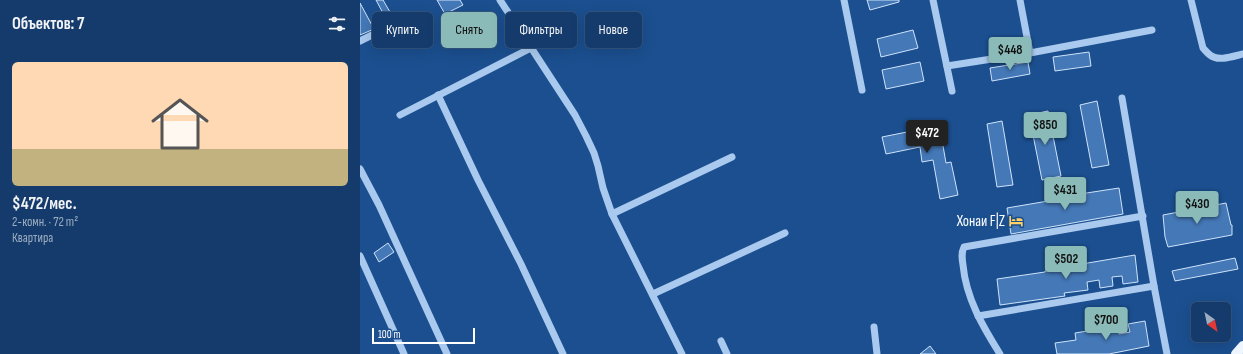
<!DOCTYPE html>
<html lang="ru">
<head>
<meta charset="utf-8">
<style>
  :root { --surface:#143b6b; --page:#1d4271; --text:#f1f3f6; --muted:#9dadc1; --line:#33557e; --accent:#8bbbb9 }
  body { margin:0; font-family:"Sofia Sans Condensed",sans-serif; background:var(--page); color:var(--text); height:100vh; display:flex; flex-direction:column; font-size:15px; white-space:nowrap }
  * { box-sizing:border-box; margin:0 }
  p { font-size:13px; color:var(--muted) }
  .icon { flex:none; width:22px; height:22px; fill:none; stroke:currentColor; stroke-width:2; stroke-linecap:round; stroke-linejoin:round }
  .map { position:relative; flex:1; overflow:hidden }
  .side { display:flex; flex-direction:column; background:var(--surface); width:360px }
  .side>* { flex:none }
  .banner { position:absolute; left:12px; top:12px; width:380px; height:36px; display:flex; gap:8px }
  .needle { width:26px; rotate:147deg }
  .controls { position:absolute; left:831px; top:302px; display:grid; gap:8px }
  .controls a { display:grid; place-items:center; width:40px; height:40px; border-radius:6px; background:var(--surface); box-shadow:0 4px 16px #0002,0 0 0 1px var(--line); font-size:20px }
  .scale { position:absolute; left:12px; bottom:10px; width:103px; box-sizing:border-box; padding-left:4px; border:2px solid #fff; border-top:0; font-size:11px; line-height:14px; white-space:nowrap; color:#fff; -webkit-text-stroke:3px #1b4f8f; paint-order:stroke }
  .price { position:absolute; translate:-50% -34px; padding:0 9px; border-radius:4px; background:var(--accent); color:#111; font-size:13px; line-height:26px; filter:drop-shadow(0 1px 2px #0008) }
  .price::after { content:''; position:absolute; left:50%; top:24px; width:12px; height:9px; margin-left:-6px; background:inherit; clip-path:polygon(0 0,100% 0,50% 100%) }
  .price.current { background:#222; color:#fff }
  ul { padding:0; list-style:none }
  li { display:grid; align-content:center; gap:8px; height:212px; padding:0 12px }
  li+li { border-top:1px solid var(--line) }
  li span { display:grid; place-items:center; height:124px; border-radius:6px; color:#555 }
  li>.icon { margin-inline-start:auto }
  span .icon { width:72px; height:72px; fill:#fffc; stroke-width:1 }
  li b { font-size:17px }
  h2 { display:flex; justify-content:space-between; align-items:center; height:48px; padding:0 12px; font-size:17px }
  .chip { padding:0 14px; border-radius:6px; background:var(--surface); box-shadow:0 4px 16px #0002,0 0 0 1px var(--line); font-size:14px; line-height:36px }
  .chip.current { background:var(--accent); color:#111 }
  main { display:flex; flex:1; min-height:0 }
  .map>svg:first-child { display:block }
  .building { fill:#4478b7; stroke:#cfe3fa }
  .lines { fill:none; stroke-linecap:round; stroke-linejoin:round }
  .minor { stroke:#a9c9ee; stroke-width:7 }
  .major { stroke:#f0f6ff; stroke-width:10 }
  .labels { text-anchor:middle; stroke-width:3.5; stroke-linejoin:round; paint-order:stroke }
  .poi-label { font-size:15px; fill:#fff; stroke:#1b4f8f; text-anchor:end }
</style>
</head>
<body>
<main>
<section class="side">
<h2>Объектов: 7<svg class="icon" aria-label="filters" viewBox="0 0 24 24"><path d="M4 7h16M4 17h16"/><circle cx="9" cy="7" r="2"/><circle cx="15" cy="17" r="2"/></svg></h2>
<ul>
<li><span style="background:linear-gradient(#ffd9b3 70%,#c2b280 0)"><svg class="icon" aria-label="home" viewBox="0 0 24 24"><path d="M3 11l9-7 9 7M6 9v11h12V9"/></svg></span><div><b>$472/мес.</b><p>2-комн. · 72 m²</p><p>Квартира</p></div></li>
</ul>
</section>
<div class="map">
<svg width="883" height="354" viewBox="0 0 883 354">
  <rect width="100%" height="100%" fill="#1b4f8f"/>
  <!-- building -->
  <g class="building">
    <path d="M16,0h7l7,12 -6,3z"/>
    <path d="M77,0h23l3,5 -18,9z"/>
    <path d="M507,0h32v2l-29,8z"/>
    <path d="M0,3l14,26 -14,6z"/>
    <path d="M553,30l5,18 -37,9 -4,-18z"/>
    <path d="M729,52l2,14 -36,5 -2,-14z"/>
    <path d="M560,62l4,19 -38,8 -4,-19z"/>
    <path d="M668,62l2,12 -38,7 -2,-13z"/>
    <path d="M737,101l12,64 -17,3 -12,-63z"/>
    <path d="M688,111l13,65 -19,4 -13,-65z"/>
    <path d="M642,121l11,64 -16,2 -10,-63z"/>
    <path d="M579,123l7,40 5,-1 7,33 -18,4 -7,-39 -11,2 -2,-15 -34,7 -4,-17 35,-7 -1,-3z"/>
    <path d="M759,188l4,26 -112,20 -4,-26 47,-8v-2z"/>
    <path d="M866,203l5,22h1v10l-64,12 -3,-10 -2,-22z"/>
    <path d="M28,243l6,9 -15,10 -5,-9z"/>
    <path d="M775,255l3,27 -15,2 -1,-8 -10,1 1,9 -13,2 -1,-8 -12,2 1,8 -24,3 1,3 -65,9 -3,-26 48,-7v-1l26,-3 -1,-2z"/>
    <path d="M875,258l3,11 -63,12 -3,-10z"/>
    <path d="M785,321l4,25 -40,8h-52l-2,-11 21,-3 -1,-7 43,-7 1,8 11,-2 -2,-8z"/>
    <path d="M570,346l6,8h-16z"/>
  </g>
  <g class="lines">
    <!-- minor -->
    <g class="minor">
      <path d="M140,0l75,115 11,21 8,17 4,13 5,22 9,26 70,140"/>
      <path d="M484,0l18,90"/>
      <path d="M573,0l19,91"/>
      <path d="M660,0l10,53"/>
      <path d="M831,0l12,48c2,2 4,5 7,7 8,7 24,1 33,-1"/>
      <path d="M0,41l50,-25"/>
      <path d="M587,66l83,-13 122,-23"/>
      <path d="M78,95l40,85 43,84 42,90"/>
      <path d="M762,98l32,188 13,68"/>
      <path d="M40,115l131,-67"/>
      <path d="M0,169l19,36 68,149"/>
      <path d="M252,214l120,-57"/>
      <path d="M0,256l44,98"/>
      <path d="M293,294l132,-61"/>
      <path d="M618,316l176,-30"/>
      <path d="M514,327l3,27"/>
      <path d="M361,341l6,13"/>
      <path d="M640,354c-17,-27 -34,-56 -37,-89 -1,-6 -2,-12 1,-18l179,-31"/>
    </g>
    <!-- major -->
    <path class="major" d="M876,354l7,-8"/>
  </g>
  <!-- icons -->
  <defs>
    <symbol id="hotel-bare" viewBox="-9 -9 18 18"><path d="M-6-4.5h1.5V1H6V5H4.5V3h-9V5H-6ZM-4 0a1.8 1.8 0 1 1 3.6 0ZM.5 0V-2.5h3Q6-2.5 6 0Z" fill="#ffd166" stroke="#1b4f8f" stroke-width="2.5" paint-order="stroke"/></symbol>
  </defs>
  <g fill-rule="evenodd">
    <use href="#hotel-bare" x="646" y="211" width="20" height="20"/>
  </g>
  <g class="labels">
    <!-- poi labels -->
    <g class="poi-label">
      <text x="645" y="226">Хонаи F|Z</text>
    </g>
  </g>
</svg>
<div class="controls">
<a><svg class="needle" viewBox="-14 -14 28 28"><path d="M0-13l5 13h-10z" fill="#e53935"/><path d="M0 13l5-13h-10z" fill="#9dadc1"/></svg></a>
</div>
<div class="scale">100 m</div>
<b class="price" style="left:650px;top:71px">$448</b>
<b class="price" style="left:685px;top:146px">$850</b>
<b class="price current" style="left:567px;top:154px">$472</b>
<b class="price" style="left:705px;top:211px">$431</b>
<b class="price" style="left:837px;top:225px">$430</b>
<b class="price" style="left:706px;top:280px">$502</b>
<b class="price" style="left:746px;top:341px">$700</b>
<div class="banner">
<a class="chip">Купить</a>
<a class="chip current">Снять</a>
<a class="chip">Фильтры</a>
<a class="chip">Новое</a>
</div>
</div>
</main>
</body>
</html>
